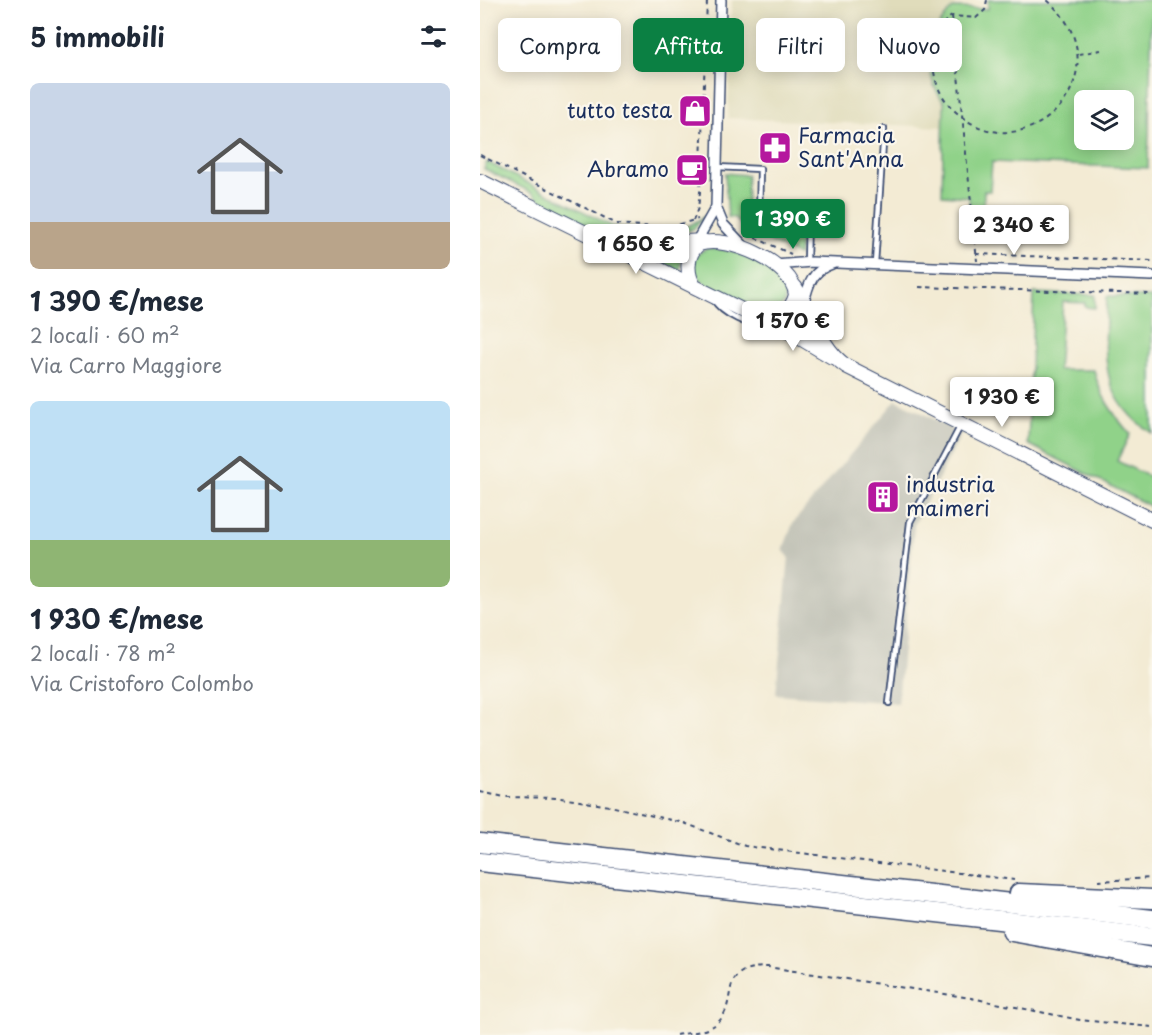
<!DOCTYPE html>
<html lang="it">
<head>
<meta charset="utf-8">
<style>
  :root { --surface:#fff; --page:#f6f6f7; --text:#1f2937; --muted:#747a83; --accent:#0b8043 }
  body { margin:0; font-family:"Playpen Sans",sans-serif; background:var(--page); color:var(--text); height:100vh; display:flex; flex-direction:column; font-size:22px; white-space:nowrap }
  * { box-sizing:border-box; margin:0 }
  p { font-size:20px; color:var(--muted) }
  .icon { flex:none; width:33px; height:33px; fill:none; stroke:currentColor; stroke-width:2; stroke-linecap:round; stroke-linejoin:round }
  .map { position:relative; flex:1; overflow:hidden }
  .panel { display:flex; flex-direction:column; background:var(--surface); width:480px }
  .panel>* { flex:none }
  .banner { position:absolute; left:18px; top:18px; width:564px; height:54px; display:flex; gap:12px }
  .buttons { position:absolute; left:594px; top:90px; display:grid; gap:12px }
  .buttons a { display:grid; place-items:center; width:60px; height:60px; border-radius:9px; background:var(--surface); box-shadow:0 3px 15px #0003; font-size:30px }
  .price { position:absolute; translate:-50% -51px; padding:0 14px; border-radius:6px; background:#fff; color:#222; font-size:20px; line-height:39px; filter:drop-shadow(0 2px 3px #0008) }
  .price::after { content:''; position:absolute; left:50%; top:36px; width:18px; height:14px; margin-left:-9px; background:inherit; clip-path:polygon(0 0,100% 0,50% 100%) }
  .price.current { background:var(--accent); color:#fff }
  ul { padding:0; list-style:none }
  li { display:grid; align-content:center; gap:12px; height:318px; padding:0 30px }
  li span { display:grid; place-items:center; height:186px; border-radius:9px; color:#555 }
  li>.icon { margin-inline-start:auto }
  span .icon { width:108px; height:108px; fill:#fffc; stroke-width:1 }
  li b { font-size:26px }
  h2 { display:flex; justify-content:space-between; align-items:center; height:72px; padding:0 30px; font-size:26px }
  .pill { padding:0 21px; border-radius:9px; background:var(--surface); box-shadow:0 3px 15px #0003; font-size:21px; line-height:54px }
  .pill.current { background:var(--accent); color:#fff }
  main { display:flex; flex:1; min-height:0 }
  .map>svg:first-child { display:block }
  .built { fill:#e0dcbb }
  .industrial { fill:#c4c5b9 }
  .green { fill:#90d289; stroke:#568074; stroke-width:1.5; fill-rule:evenodd }
  .lines { fill:none; stroke-linecap:round; stroke-linejoin:round }
  .lane-casing { stroke:#3b4b70; stroke-width:8 }
  .street-casing { stroke:#3b4b70; stroke-width:12 }
  .secondary-casing { stroke:#3b4b70; stroke-width:16 }
  .highway-casing { stroke:#3b4b70; stroke-width:21 }
  .path { stroke:#3b4b70; stroke-width:2; stroke-dasharray:4.5 4.5; stroke-linecap:butt }
  .lane { stroke:#fff; stroke-width:4.5 }
  .street { stroke:#fff; stroke-width:9 }
  .secondary { stroke:#fff; stroke-width:14 }
  .highway { stroke:#fff; stroke-width:18 }
  .labels { text-anchor:middle; stroke-width:4.5; stroke-linejoin:round; paint-order:stroke }
  .poi-label { font-size:21px; fill:#1b2f5e; stroke:#fbf7ec; text-anchor:end }
</style>
</head>
<body>
<main>
<section class="panel">
<h2>5 immobili<svg class="icon" aria-label="filters" viewBox="0 0 24 24"><path d="M4 7h16M4 17h16"/><circle cx="9" cy="7" r="2"/><circle cx="15" cy="17" r="2"/></svg></h2>
<ul>
<li><span style="background:linear-gradient(#c9d6e8 75%,#b9a48a 0)"><svg class="icon" aria-label="home" viewBox="0 0 24 24"><path d="M3 11l9-7 9 7M6 9v11h12V9"/></svg></span><div><b>1 390 €/mese</b><p>2 locali · 60 m²</p><p>Via Carro Maggiore</p></div></li>
<li><span style="background:linear-gradient(#bfe0f5 75%,#8fb573 0)"><svg class="icon" aria-label="home" viewBox="0 0 24 24"><path d="M3 11l9-7 9 7M6 9v11h12V9"/></svg></span><div><b>1 930 €/mese</b><p>2 locali · 78 m²</p><p>Via Cristoforo Colombo</p></div></li>
</ul>
</section>
<div class="map">
<svg width="672" height="1035" viewBox="0 0 672 1035">
  <rect width="100%" height="100%" fill="#fbf7ec"/>
  <filter id="ink" filterUnits="userSpaceOnUse"><feTurbulence type="fractalNoise" baseFrequency=".0167" numOctaves="2"/><feDisplacementMap in="SourceGraphic" scale="12" xChannelSelector="R" yChannelSelector="G"/><feConvolveMatrix kernelMatrix="1 2 1 2 8 2 1 2 1" color-interpolation-filters="sRGB"/></filter>
  <filter id="wash" filterUnits="userSpaceOnUse"><feTurbulence type="fractalNoise" baseFrequency=".008" numOctaves="4" result="noise"/><feDisplacementMap in="SourceGraphic" scale="24" xChannelSelector="R" yChannelSelector="G"/><feGaussianBlur stdDeviation="1.35" result="paint"/><feColorMatrix in="noise" values="0 0 0 0 0 0 0 0 0 0 0 0 0 0 0 0 0 1.4 0 .05"/><feComposite in="paint" operator="in"/></filter>
  <g filter="url(#wash)">
    <rect width="100%" height="100%" fill="#f3ebd4"/>
    <!-- built -->
    <path class="built" d="M252,0h224l-20,92 8,10v25l-216,-9z"/>
    <!-- industrial -->
    <path class="industrial" d="M416,400l66,33 -48,92 -16,178 -122,-9 13,-137 -6,-7 10,-27z"/>
    <!-- green -->
    <g class="green">
      <path d="M508,0h164l-4,168 -156,-6 -2,29h-6l-1,35 -13,-1 -1,-28 -27,-2 2,-93c-23,-28 -17,-70 9,-94l35,1zM644,100v40h-40v-40z"/>
      <path d="M7,162l125,64 42,5 34,-5 16,-9 -11,12 -19,6 -23,3 -45,-6 -59,-25 -14,-14 -49,-24z"/>
      <path d="M245,173l22,2 -1,56 54,2 -1,22 -53,-24 -11,-13 -7,-1z"/>
      <path d="M206,248l-5,11 -1,12 -45,-20z"/>
      <path d="M227,248c28,1 68,12 80,40l-3,16c-5,5 -10,8 -17,8 -22,0 -107,-41 -60,-64z"/>
      <path d="M554,293l61,2v13l-10,-1v-4l-22,-1 -5,68h36c6,26 19,44 36,64l-13,27 35,17v29l-124,-63z"/>
      <path d="M627,296l45,1v136c-55,-35 -47,-80 -45,-137z"/>
      <path d="M318,306l1,1 22,36 -37,-20z"/>
    </g>
  </g>
  <g filter="url(#ink)">
    <g class="lines">
      <defs>
        <g id="lane">
          <path d="M237,167l43,2 -1,48 49,2 -1,43"/>
          <path d="M395,264l9,-135"/>
          <path d="M234,300c8,14 36,27 52,27"/>
          <path d="M409,703l21,-181 51,-97"/>
        </g>
        <g id="street">
          <path d="M236,207l7,17 21,22"/>
          <path d="M215,244l21,-37 5,-207"/>
          <path d="M295,265l37,-3 340,14"/>
          <path d="M324,303c4,-19 9,-33 28,-39"/>
        </g>
        <g id="secondary">
          <path d="M0,181l280,138c17,1 31,-6 36,-24 -3,-32 -69,-61 -97,-51 -13,10 -13,29 -5,42"/>
          <path d="M123,238l49,6 51,-3"/>
          <path d="M315,287c17,26 25,61 51,79l306,154"/>
          <path d="M284,321l26,11 42,25"/>
        </g>
        <g id="highway">
          <path d="M0,843l672,76"/>
          <path d="M0,862l672,75"/>
          <path d="M539,893l133,6"/>
          <path d="M532,932l140,25"/>
        </g>
      </defs>
      <!-- lane casing -->
      <use href="#lane" class="lane-casing"/>
      <!-- street casing -->
      <use href="#street" class="street-casing"/>
      <!-- secondary casing -->
      <use href="#secondary" class="secondary-casing"/>
      <!-- highway casing -->
      <use href="#highway" class="highway-casing"/>
      <!-- path -->
      <g class="path">
        <path d="M507,0l-2,10 -9,8 -24,-2c-16,9 -20,31 -19,48 2,21 8,34 23,48 72,65 173,-41 91,-112"/>
        <path d="M472,16l25,245"/>
        <path d="M599,54l22,-4"/>
        <path d="M0,155l137,69 49,4 32,-9"/>
        <path d="M213,221l5,-13 2,-16 7,-192"/>
        <path d="M267,234l44,20"/>
        <path d="M496,254l176,7"/>
        <path d="M439,287l233,7"/>
        <path d="M0,792l25,5 56,1 49,8 74,17 61,23 269,34"/>
        <path d="M618,881l54,-3"/>
        <path d="M196,1035c11,-2 28,-3 37,-9 30,-19 -1,-60 55,-59l203,31 109,22 72,7"/>
      </g>
      <!-- lane -->
      <use href="#lane" class="lane"/>
      <!-- street -->
      <use href="#street" class="street"/>
      <!-- secondary -->
      <use href="#secondary" class="secondary"/>
      <!-- highway -->
      <use href="#highway" class="highway"/>
    </g>
  </g>
  <!-- icons -->
  <defs>
    <symbol id="shop-square" viewBox="-11 -11 22 22"><rect x="-9" y="-9" width="18" height="18" rx="4" fill="#b5179e" stroke="#fbf7ec"/><path d="M-5-2.5h2.3a2.7 3.5 0 0 1 5.4 0H5L5.5 6h-11ZM-1.5-2.5h3a1.5 2.3 0 0 0-3 0Z" fill="#fff"/></symbol>
    <symbol id="pharmacy-square" viewBox="-11 -11 22 22"><rect x="-9" y="-9" width="18" height="18" rx="4" fill="#b5179e" stroke="#fbf7ec"/><path d="M-2-6h4v4h4v4h-4v4h-4v-4h-4v-4h4Z" fill="#fff"/></symbol>
    <symbol id="cafe-square" viewBox="-11 -11 22 22"><rect x="-9" y="-9" width="18" height="18" rx="4" fill="#b5179e" stroke="#fbf7ec"/><path d="M-5.5-4.5H6V0H3Q3 3.5 0 3.5H-2.5Q-5.5 3.5-5.5 0ZM3-3.2v2h1.7v-2ZM-6 4.5H4V6H-6Z" fill="#fff"/></symbol>
    <symbol id="building-square" viewBox="-11 -11 22 22"><rect x="-9" y="-9" width="18" height="18" rx="4" fill="#b5179e" stroke="#fbf7ec"/><path d="M-4-6H4V6H1V3H-1V6H-4ZM-2.5-4.3h1.7v1.8h-1.7ZM.8-4.3h1.7v1.8H.8ZM-2.5-1h1.7V.8h-1.7ZM.8-1h1.7V.8H.8Z" fill="#fff"/></symbol>
  </defs>
  <g fill-rule="evenodd">
    <use href="#shop-square" x="196" y="92" width="38" height="38"/>
    <use href="#pharmacy-square" x="276" y="129" width="38" height="38"/>
    <use href="#cafe-square" x="193" y="151" width="38" height="38"/>
    <use href="#building-square" x="384" y="478" width="38" height="38"/>
  </g>
  <g class="labels">
    <!-- poi labels -->
    <g class="poi-label">
      <text x="192" y="118">tutto testa</text>
      <text x="318" y="143" text-anchor="start">Farmacia<tspan x="318" dy="24">Sant'Anna</tspan></text>
      <text x="189" y="177">Abramo</text>
      <text x="426" y="492" text-anchor="start">industria<tspan x="426" dy="24">maimeri</tspan></text>
    </g>
  </g>
</svg>
<div class="buttons">
<a><svg class="icon" aria-label="layers" viewBox="0 0 24 24"><path d="M12 4l9 5-9 5-9-5zM3 14l9 5 9-5"/></svg></a>
</div>
<b class="price current" style="left:313px;top:250px">1 390 €</b>
<b class="price" style="left:534px;top:256px">2 340 €</b>
<b class="price" style="left:156px;top:275px">1 650 €</b>
<b class="price" style="left:313px;top:352px">1 570 €</b>
<b class="price" style="left:522px;top:428px">1 930 €</b>
<div class="banner">
<a class="pill">Compra</a>
<a class="pill current">Affitta</a>
<a class="pill">Filtri</a>
<a class="pill">Nuovo</a>
</div>
</div>
</main>
</body>
</html>
